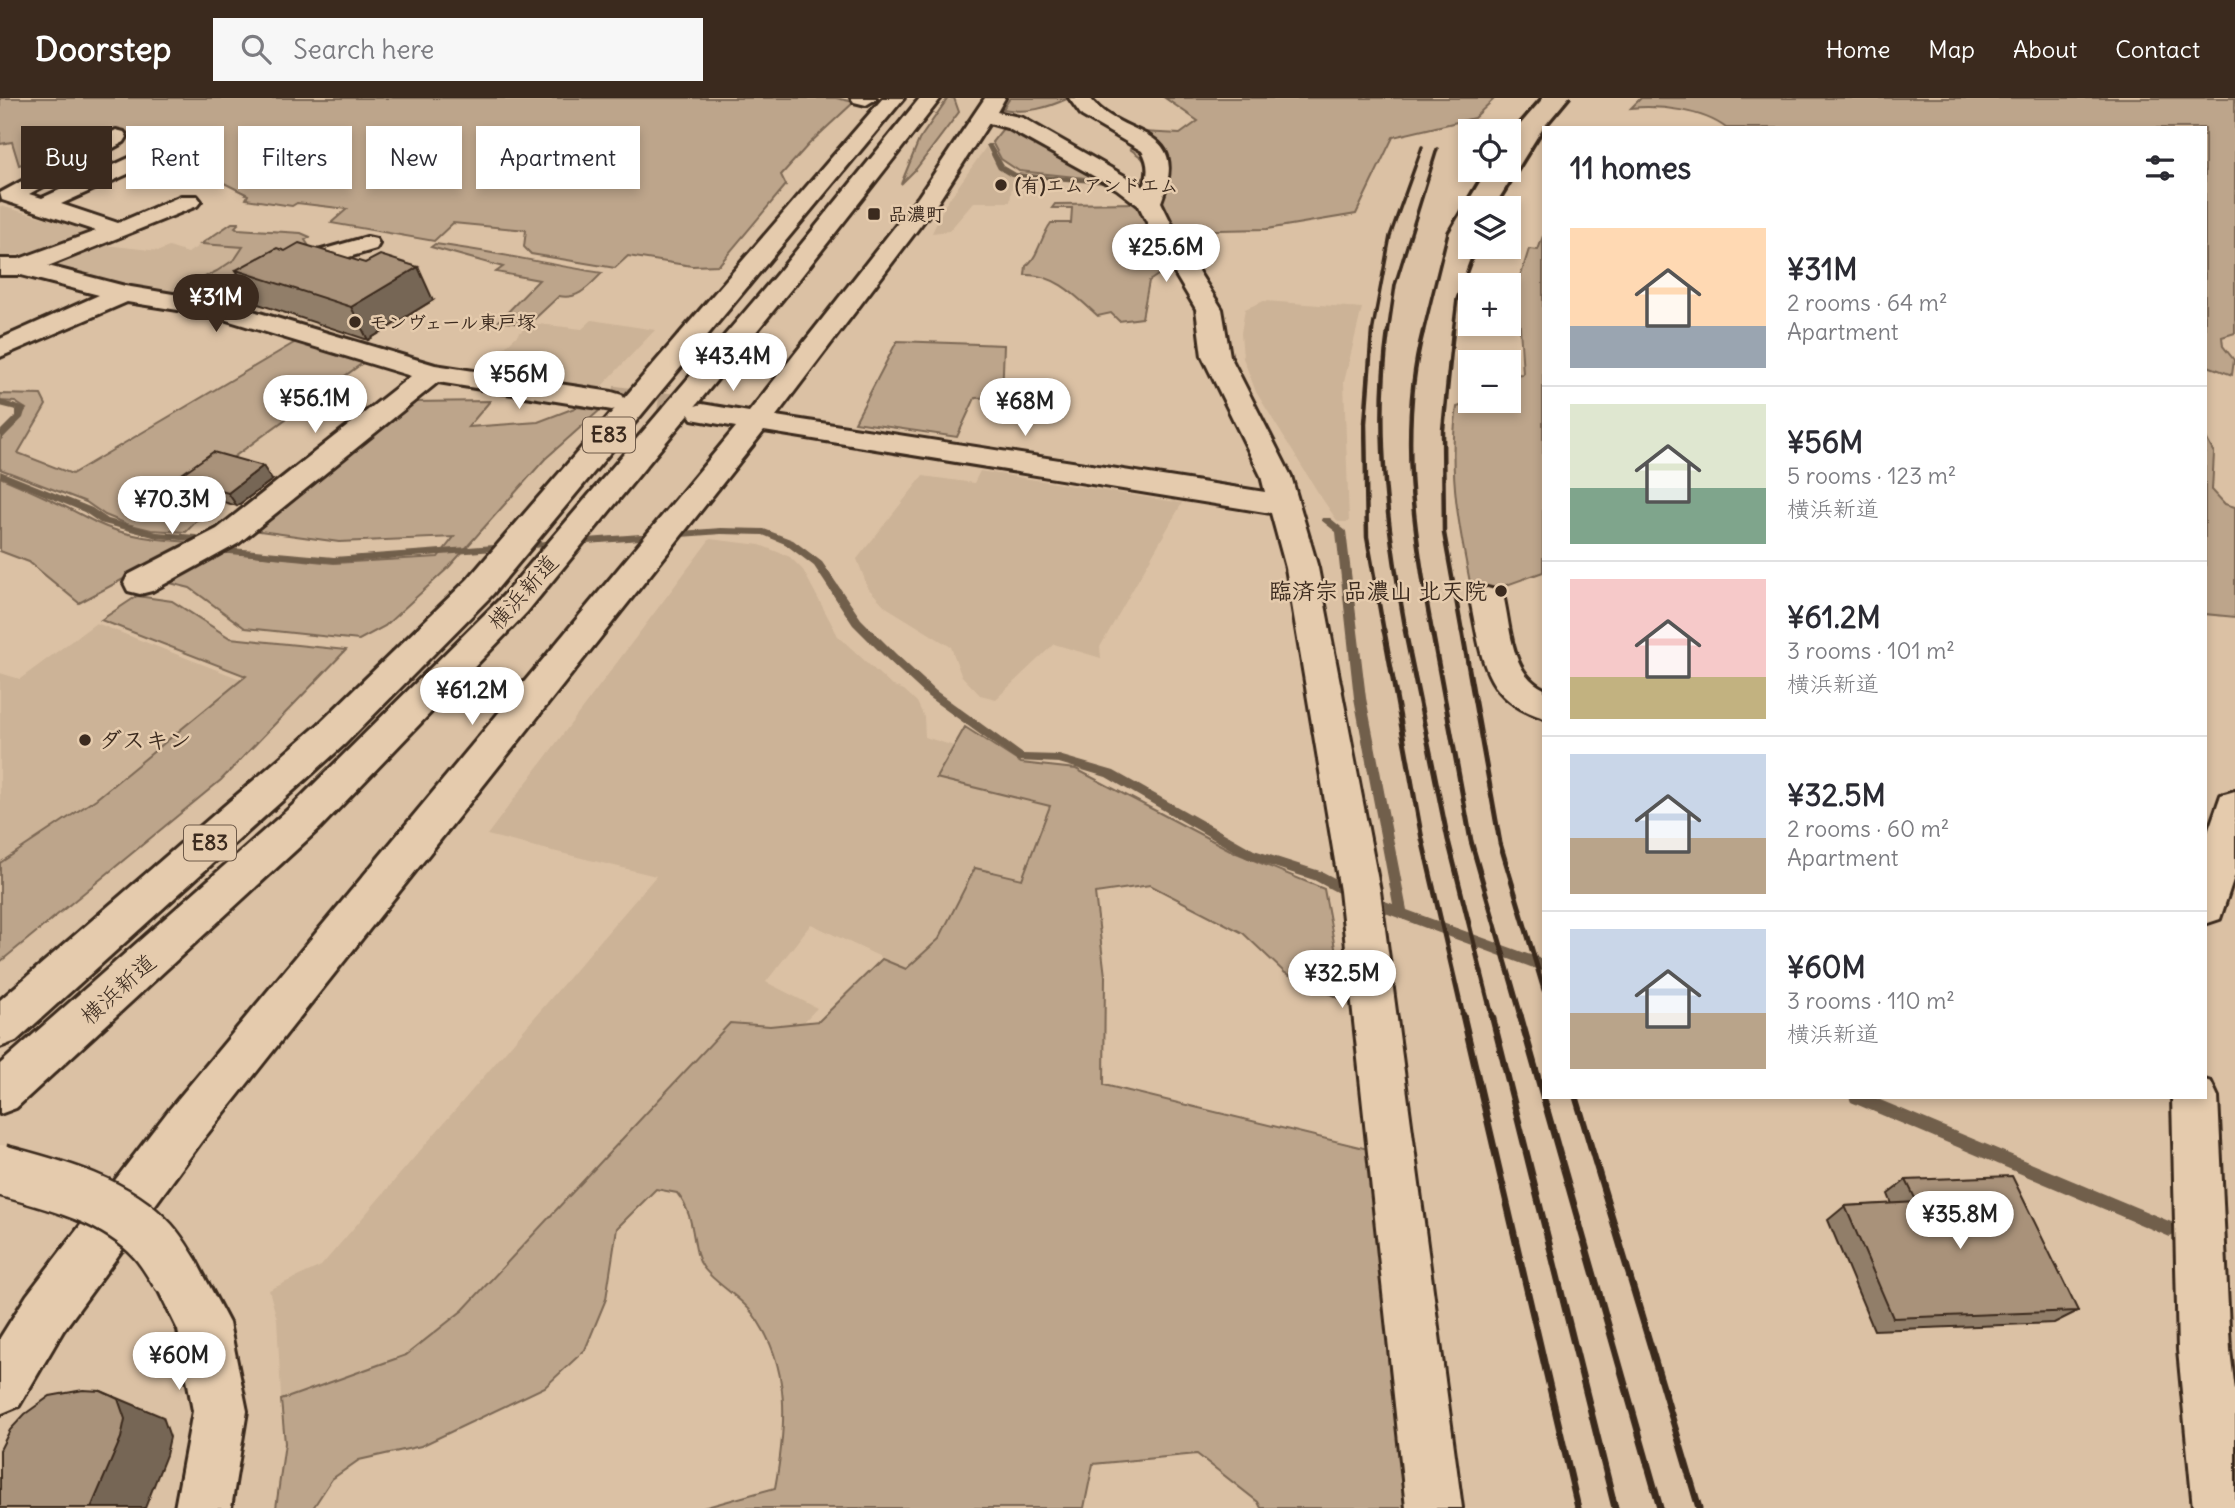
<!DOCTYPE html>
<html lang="en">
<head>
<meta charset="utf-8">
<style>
  :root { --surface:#fff; --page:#f7f7f7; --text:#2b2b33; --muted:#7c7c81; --line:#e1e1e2; --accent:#3b2a1e }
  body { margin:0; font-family:Delius,"Klee One",sans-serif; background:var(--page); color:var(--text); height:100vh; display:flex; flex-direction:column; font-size:26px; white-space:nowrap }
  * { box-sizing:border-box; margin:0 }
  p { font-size:23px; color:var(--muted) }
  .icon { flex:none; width:38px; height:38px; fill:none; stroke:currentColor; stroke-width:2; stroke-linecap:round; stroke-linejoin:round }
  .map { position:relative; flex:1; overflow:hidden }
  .panel { position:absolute; left:1542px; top:28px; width:665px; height:973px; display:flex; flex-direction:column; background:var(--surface); border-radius:0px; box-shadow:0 4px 10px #0003 }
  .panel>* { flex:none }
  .banner { position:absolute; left:21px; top:28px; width:665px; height:63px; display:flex; gap:14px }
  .tools { position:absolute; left:1458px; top:21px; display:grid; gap:14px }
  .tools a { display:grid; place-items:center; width:63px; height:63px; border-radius:0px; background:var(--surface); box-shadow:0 4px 10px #0003; font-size:35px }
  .price { position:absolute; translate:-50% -60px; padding:0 16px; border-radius:24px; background:#fff; color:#222; font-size:23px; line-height:46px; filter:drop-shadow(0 2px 4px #0008) }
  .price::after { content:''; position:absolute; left:50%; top:42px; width:21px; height:16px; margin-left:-10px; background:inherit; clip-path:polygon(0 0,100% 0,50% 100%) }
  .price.active { background:var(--accent); color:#fff }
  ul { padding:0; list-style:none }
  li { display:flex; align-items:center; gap:21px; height:175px; padding:0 28px }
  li+li { border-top:2px solid var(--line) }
  li span { display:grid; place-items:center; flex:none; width:196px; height:140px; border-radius:0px; color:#555 }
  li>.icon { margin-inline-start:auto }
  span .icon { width:84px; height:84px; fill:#fffc; stroke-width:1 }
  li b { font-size:30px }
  h2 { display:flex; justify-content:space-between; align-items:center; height:84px; padding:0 28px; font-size:30px }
  .pill { padding:0 24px; border-radius:0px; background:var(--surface); box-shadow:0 4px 10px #0003; font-size:24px; line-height:63px }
  .pill.active { background:var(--accent); color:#fff }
  header { display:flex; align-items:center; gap:42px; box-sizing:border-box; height:98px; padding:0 35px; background:var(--accent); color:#fff }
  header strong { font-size:33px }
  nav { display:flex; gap:38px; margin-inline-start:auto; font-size:24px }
  .search { width:490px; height:63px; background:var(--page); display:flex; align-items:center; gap:18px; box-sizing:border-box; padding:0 24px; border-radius:0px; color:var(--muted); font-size:26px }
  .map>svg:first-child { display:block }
  .built { fill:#ccb397 }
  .green { fill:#bda58b; stroke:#7c6854; stroke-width:2 }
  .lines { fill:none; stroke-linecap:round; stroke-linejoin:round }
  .stream { fill:#715e4b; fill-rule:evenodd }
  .minor-tunnel { stroke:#bba389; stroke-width:31; stroke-dasharray:31 15; stroke-linecap:butt }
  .minor-casing { stroke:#3b2a1e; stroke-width:6 }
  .highway-casing { stroke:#3b2a1e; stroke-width:6 }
  .minor { fill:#e5cbad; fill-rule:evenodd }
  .highway { fill:#e5cbad; fill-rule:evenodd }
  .rail-far3 { stroke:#3b2a1e; stroke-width:3.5 }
  .rail-far2 { stroke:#3b2a1e; stroke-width:4.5 }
  .rail-far1 { stroke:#3b2a1e; stroke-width:5 }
  .rail { stroke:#3b2a1e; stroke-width:7 }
  .minor-bridge-casing { stroke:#3b2a1e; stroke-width:55; stroke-linecap:butt }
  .minor-bridge { stroke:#e5cbad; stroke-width:50 }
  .wall { fill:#917e69; stroke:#3b2a1e; stroke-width:2 }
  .shaded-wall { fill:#766655; stroke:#3b2a1e; stroke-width:2 }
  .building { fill:#a9927a; stroke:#3b2a1e; stroke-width:2 }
  .poi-dot { fill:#3b2a1e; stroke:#e5cbad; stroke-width:2.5 }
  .labels { text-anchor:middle; stroke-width:5; stroke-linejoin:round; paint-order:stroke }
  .far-poi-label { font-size:19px; font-weight:bold; fill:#3b2a1e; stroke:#e5cbad; text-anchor:start }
  .shield { fill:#e5cbad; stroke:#6e5a49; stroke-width:2 }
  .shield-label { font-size:21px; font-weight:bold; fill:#3b2a1e }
  .poi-label { font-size:23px; font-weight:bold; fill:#3b2a1e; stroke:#e5cbad; text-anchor:end }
  .street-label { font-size:23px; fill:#3b2a1e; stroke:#e5cbad }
</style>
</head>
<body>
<header>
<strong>Doorstep</strong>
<div class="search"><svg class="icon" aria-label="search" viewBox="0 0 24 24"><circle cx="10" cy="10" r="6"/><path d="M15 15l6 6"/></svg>Search here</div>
<nav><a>Home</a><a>Map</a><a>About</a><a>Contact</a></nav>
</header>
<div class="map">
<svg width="2235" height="1410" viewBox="0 0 2235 1410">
  <rect width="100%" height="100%" fill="#dbc1a4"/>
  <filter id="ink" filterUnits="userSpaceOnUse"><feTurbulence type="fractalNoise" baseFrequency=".0143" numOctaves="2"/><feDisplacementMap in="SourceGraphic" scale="14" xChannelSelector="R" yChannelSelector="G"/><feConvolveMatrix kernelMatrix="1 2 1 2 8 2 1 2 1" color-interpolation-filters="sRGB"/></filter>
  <g filter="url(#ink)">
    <!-- built -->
    <g class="built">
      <path d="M986,49l7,14 20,17 -3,24h-36l-25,29 -17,2 13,-28z"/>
      <path d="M0,108l91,24 -1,5 -46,16 -44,6z"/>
      <path d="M96,146l63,7 10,-4 19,6 13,-9 43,3 -9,12 -18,12 -44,22 -53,-7 -74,-20z"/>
      <path d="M1264,203l98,7 -18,74 5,140h-11l-19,-28 -63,-102 -13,-34 -2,-25 4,-24z"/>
      <path d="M592,222l63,10 -54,57 -124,-13 53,-51 52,6z"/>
      <path d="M980,373l202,32 -82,144 1,11 -47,-14 -58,55 -16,-4 -19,-20 -10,-28 -65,-40 -18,-19 -11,-29 66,-83 51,7z"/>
      <path d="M710,441l50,6 30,12 13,13 35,66 53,49 13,5 13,12 7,15 1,20 29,9 -18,32 114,28 -29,73 -46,-11 -36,71 -33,30 -95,-45 -45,58 51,26 -315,334 -140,50 -80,22 -5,-95 -8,-29 52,-24 335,-390 -169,-41z"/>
      <path d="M96,525l147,57 -147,119 -96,64v-190l20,6z"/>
    </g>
    <!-- green -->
    <g class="green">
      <path d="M0,0h836l18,4 -45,42 -28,31 5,10 -67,80 -27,1 -64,-10 -13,12 -84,-14 -7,-7 2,-17 -73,-7 -19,18 -103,-18 16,-14 -50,-6 -5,3 -46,-7 2,-4 -24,-12 -50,-14 27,-15 -34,-18 -89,-8 -13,8 6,3 -12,13 19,4 -34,16 -8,-12 -17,5 -7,-23 -12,2z"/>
      <path d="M948,0h6l5,14 -43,57 -15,15 18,-44z"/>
      <path d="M1010,0h59c-22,10 -42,16 -66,11z"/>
      <path d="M1165,0h330l-21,20 -81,19 -37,77 -89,15 -94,2 -35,-49 13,-10 -9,-14 -12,-9 12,-17 38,2 18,-13z"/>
      <path d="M1641,0h594v235l-13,4 1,9 11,14 -2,15 -27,-10v-237h-479c-23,-18 -67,-23 -95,-20z"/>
      <path d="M1005,28l108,55 -94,-10 -18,-12 -9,-17z"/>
      <path d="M1141,105l39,69 -19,1 -12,8 -7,37 -23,3 -8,-8 -13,3c-20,-18 -43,-43 -73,-41l1,-9c12,-8 15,-30 25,-43h20l1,-15h-20l3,-4z"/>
      <path d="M232,125h7l-4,4 3,2 63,4 9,4 -5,3 10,15 -99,48 -43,-10 44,-22 18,-12 8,-12 -42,-3z"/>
      <path d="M1543,138v336l-70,25c-13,-63 -26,-126 -16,-190l19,-6h32l1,-26 14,-1 -4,-62 -6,-11 16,-52 9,1z"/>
      <path d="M435,146c56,7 110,20 167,29 -14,14 -24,27 -43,23l-31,29 -29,-4 40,-41 -43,-8 7,-5 -72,-20z"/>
      <path d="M299,242l65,22 -192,140 33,10 -19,20 -35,-2 -24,-6 -22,-9 -19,-13 -86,-33v-29l26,-31 -11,-7 -15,-1v-7l41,1 5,10 -28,48 54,21z"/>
      <path d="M897,243l107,4 -2,52 -27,1 -18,39 -102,-15z"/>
      <path d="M490,303l-22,26 70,-5 39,-15 23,3 -55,49 -96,108 -64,59 -26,14 -114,-12 -55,-40 -24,-6 49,-31 119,12 104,-6 16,-20 -115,5 -86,-12 157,-128z"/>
      <path d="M2205,338l9,17 -2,37 13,14 10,3v110l-30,-3z"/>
      <path d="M0,379c33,14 65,29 97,46 29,14 64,17 95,19l-113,61 -50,-41 -29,-11z"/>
      <path d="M137,498l35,5 58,37 116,12 -125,130 -221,182v-99l96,-64 150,-123 -145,-56z"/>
      <path d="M965,629l56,36 55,6 158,83 90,37 21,112 -60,-28 -42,-40 -93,-48 -55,8 10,83 -1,109 264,64 38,359h-145l-3,-6 -61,-48 -104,10 -9,44h-381l72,-20c11,-60 17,-121 -22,-174 -13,-18 -37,-29 -50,-47 -13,-18 -5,-48 -26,-74l-21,-4 -39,39 -11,71 -21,51 -40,37 -124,59 -62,14 -27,19 -19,29h-37l9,-65 -4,-43 125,-45 57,-45 267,-287 40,3 49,-5 63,-62 24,10 33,-30 36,-71 47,11 28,-73 -114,-28z"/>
    </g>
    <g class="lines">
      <!-- stream -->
      <g class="stream">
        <path d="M987,46h4l13,22 12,7 104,8 4,2 -4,2 -109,-8 -13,-8 -12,-24z"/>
        <path d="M0,302l26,8 -3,10 -20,20 -3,1v-8l16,-16v-5l-16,-4z"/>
        <path d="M0,373l92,37 16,11 49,13 39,3 24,12 114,10 387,-29 43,1 29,11 29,22 39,57 35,35 40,37 87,63 36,1 55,16 140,79 69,22 40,21 30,11 -39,-206 -18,-166 -15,-12 1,-2h8l16,13 20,167 41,212 137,50v12l-191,-71 -39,-21 -68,-22 -140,-81 -47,-14 -42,-2 -89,-64 -40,-37 -35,-35 -39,-59 -29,-22 -22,-9 -42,-1 -387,29 -116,-10 -24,-12 -37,-3 -57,-15 -16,-11 -84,-35z"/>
        <path d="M1849,999h24l303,127 2,5 -2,5 -6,3 -319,-135z"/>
      </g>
      <!-- minor-tunnel -->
      <path class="minor-tunnel" d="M612,303l90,12"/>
      <defs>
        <g id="minor">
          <path d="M851,0h25v1l-10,6 -12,-3z"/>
          <path d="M985,0h20l-8,14 26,6 121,69c5,-13 5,-24 -2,-36l-60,-35 -13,-18h21c34,44 102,24 71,104l22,45 39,62 8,47 61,120 27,92 62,323 82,617h-56l-66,-617 -54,-323 -15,-55 -507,-82 -563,711 -138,189 -44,75 -19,8v-76l27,-43 142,-185 567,-683 -44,-8 -4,-6 4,-6 10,-3 47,8 170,-216zM989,25l18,5 110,61 22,17 20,41 37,62 6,47 59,120 4,16 -489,-76 160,-211z"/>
          <path d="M116,32l8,2 3,5 -3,5 -95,52 13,4 111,-51 8,2 3,5 -3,5 -100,45 57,19 63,-27h16l4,5 -4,5 -149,60 77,20 84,14 74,-39 84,-24 9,2 3,5 -3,5 -75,22 -65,35 199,59 177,27 10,3 4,6 -4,6 -10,3 -174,-28 -199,161 -87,48 -12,3 -12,-3 -4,-8 4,-8 89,-46 194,-153 -201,-61 -83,-13 -127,55v-18l99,-44 -78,-20h-21v-16h19l77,-28 -94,-31 -2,-7z"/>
          <path d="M1487,490l12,3 5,8c7,32 7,74 40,90v29c-63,-19 -62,-63 -74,-119l5,-8z"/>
          <path d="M2235,693v83l-15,45 -15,5v-83l16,-46z"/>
          <path d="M2205,982l6,2 7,15 12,253 5,41v117h-42l-15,-158 -6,-253h33z"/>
          <path d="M175,1150l18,7 36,68 18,88 -16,97h-56l18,-97 -15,-81 -28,-57 7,-18z"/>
        </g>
        <g id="highway">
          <path d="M883,0h21l-412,497 -147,149 -329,297 -16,6v-47l319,-276 149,-145z"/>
          <path d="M920,0h21l-141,180 -273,334 -206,215 -305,281 -16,6v-50l293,-259 210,-209 279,-328z"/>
        </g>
      </defs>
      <!-- minor casing -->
      <use href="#minor" class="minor-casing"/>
      <!-- highway casing -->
      <use href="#highway" class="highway-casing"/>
      <!-- minor -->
      <use href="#minor" class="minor"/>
      <!-- highway -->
      <use href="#highway" class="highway"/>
      <!-- rail-far3 -->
      <g class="rail-far3">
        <path d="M1545,30l25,-30"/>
        <path d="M1508,38l33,-38"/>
        <path d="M1495,110l49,-79"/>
        <path d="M1372,235l18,-97 32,-89"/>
        <path d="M1388,235l7,-48 42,-136"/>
        <path d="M1423,235l25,-101 37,-62"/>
        <path d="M1453,235l4,-34 19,-52"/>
      </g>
      <!-- rail-far2 -->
      <g class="rail-far2">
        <path d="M1372,233l-7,92 2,114 17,95"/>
        <path d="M1388,233c-14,101 0,201 18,301"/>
        <path d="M1423,233c-25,98 -9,203 9,301"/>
        <path d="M1453,233l-10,99 1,103 18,99"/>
      </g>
      <!-- rail-far1 -->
      <g class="rail-far1">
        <path d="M1384,532l38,209 41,177"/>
        <path d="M1405,532l43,210 44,176"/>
        <path d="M1432,532l39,211 50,175"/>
        <path d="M1462,532l38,213 44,147"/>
      </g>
      <!-- rail -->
      <g class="rail">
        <path d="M1463,917l115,493"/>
        <path d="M1492,917l123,493"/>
        <path d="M1520,917l140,493"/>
        <path d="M1576,999l123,411"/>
      </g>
      <defs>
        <path id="minor-bridge" d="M0,1072c52,14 115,29 153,71 9,10 15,21 22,32"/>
      </defs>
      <!-- minor-bridge casing -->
      <use href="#minor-bridge" class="minor-bridge-casing"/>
      <!-- minor-bridge -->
      <use href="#minor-bridge" class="minor-bridge"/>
    </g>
    <!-- wall -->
    <g class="wall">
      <path d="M236,172l197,30 -65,40 -113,-37z"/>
      <path d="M176,380l96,2 -35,26 -51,-15z"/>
      <path d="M1906,1082l172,131 -24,12 -180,7 -46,-110 17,-14 47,-2 -4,-10z"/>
    </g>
    <!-- shaded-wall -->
    <g class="shaded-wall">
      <path d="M418,169l15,33 -65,40 -17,-33z"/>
      <path d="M263,368l9,14 -35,26 -9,-13z"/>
      <path d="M101,1293l62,26 7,20 -4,18 -21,53h-54z"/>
    </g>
    <!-- building -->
    <g class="building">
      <path d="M299,145l66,20 15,-8 38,12 -67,40 -115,-37 41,-22 8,3z"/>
      <path d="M213,354l50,14 -35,27 -52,-15z"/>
      <path d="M2012,1078l66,135 -185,7 -48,-112 72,-4 -11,-22z"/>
      <path d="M83,1292l18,1 17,8 7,20 -4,19 -30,70h-91v-58l10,-20 15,-16 25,-18z"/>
    </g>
  </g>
  <!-- markers -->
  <g class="poi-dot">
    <circle cx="1001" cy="87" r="7"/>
    <rect x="867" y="109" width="14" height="14" rx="3.5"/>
    <circle cx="355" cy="224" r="7"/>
    <circle cx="1501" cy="493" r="7"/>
    <circle cx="85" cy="642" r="7"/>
  </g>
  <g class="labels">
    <!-- far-poi labels -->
    <g class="far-poi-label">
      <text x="1015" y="94">(有)エムアンドエム</text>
      <text x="888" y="123">品濃町</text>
      <text x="369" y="231">モンヴェール東戸塚</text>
    </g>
    <!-- shield labels -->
    <g class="shield">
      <rect x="583" y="319.5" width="52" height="35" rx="5"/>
      <rect x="184" y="727.5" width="52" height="35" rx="5"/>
    </g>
    <g class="shield-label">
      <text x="609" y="344">E83</text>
      <text x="210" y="752">E83</text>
    </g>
    <!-- poi labels -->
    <g class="poi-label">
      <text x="1487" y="501">臨済宗 品濃山 北天院</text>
      <text x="99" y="650" text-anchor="start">ダスキン</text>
    </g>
    <!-- street labels -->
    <g class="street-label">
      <text transform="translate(523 494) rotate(-48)" y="8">横浜新道</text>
      <text transform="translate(118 891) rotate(-42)" y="8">横浜新道</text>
    </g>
  </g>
</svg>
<div class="tools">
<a><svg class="icon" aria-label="locate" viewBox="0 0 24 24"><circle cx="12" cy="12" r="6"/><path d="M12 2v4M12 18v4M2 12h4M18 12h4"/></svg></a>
<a><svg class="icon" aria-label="layers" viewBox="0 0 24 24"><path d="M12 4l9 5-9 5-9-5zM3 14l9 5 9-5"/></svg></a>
<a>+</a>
<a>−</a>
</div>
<b class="price" style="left:1166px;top:186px">¥25.6M</b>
<b class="price active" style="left:216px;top:236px">¥31M</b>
<b class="price" style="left:733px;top:295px">¥43.4M</b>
<b class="price" style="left:519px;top:313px">¥56M</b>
<b class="price" style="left:315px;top:337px">¥56.1M</b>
<b class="price" style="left:1025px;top:340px">¥68M</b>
<b class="price" style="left:172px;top:438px">¥70.3M</b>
<b class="price" style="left:472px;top:629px">¥61.2M</b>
<b class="price" style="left:1342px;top:912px">¥32.5M</b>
<b class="price" style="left:1960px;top:1153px">¥35.8M</b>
<b class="price" style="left:179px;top:1294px">¥60M</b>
<div class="banner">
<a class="pill active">Buy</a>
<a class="pill">Rent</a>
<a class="pill">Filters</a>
<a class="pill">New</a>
<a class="pill">Apartment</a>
</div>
<section class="panel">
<h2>11 homes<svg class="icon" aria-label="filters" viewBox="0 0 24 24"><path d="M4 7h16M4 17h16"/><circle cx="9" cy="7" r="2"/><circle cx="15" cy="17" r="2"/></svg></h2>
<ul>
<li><span style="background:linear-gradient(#ffd9b3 70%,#9aa5b1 0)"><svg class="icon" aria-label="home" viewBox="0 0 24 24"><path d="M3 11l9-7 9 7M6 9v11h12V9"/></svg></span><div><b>¥31M</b><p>2 rooms · 64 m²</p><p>Apartment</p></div></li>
<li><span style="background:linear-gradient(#dfe7d0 60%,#7fa58c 0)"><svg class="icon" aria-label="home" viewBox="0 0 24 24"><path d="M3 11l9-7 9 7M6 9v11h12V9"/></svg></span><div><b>¥56M</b><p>5 rooms · 123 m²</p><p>横浜新道</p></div></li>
<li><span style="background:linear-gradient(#f6c9c9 70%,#c2b280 0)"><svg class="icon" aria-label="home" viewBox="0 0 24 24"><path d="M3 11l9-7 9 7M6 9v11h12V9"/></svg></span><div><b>¥61.2M</b><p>3 rooms · 101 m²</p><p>横浜新道</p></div></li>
<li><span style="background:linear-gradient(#c9d6e8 60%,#b9a48a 0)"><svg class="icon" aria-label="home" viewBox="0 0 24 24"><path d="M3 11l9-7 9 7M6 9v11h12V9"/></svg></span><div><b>¥32.5M</b><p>2 rooms · 60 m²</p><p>Apartment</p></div></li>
<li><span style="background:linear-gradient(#c9d6e8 60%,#b9a48a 0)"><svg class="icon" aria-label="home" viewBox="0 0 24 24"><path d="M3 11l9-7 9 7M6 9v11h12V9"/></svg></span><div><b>¥60M</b><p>3 rooms · 110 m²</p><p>横浜新道</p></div></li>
</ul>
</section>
</div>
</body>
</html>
